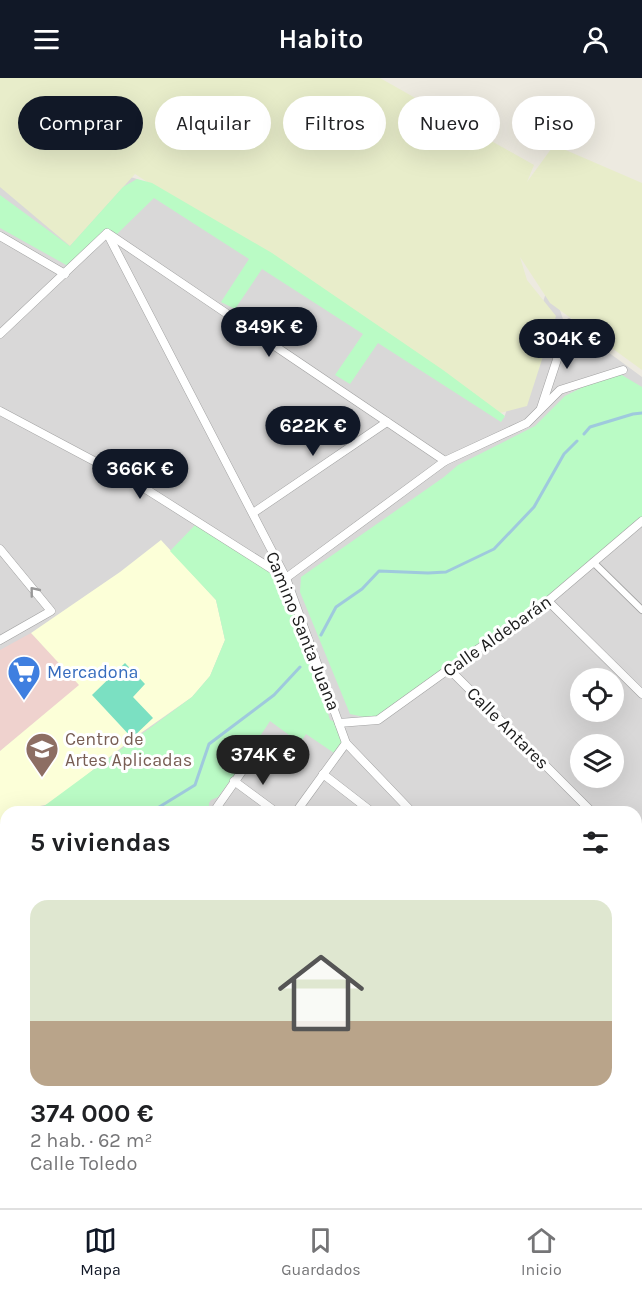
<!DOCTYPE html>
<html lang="es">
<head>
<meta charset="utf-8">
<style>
  :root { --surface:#fff; --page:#f6f6f6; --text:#202124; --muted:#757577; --line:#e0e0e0; --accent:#111827 }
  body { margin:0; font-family:Karla,sans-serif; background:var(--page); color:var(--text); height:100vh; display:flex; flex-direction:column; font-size:22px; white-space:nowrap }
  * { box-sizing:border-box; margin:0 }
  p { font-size:20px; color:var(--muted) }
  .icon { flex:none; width:33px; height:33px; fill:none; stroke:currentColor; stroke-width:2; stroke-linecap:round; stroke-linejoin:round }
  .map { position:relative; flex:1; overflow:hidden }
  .side { position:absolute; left:0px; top:728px; width:642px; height:404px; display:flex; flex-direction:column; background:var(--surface); border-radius:18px 18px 0 0; box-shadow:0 6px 24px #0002 }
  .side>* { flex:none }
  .hud { position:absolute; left:18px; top:18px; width:606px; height:54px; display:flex; gap:12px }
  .tools { position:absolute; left:570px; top:590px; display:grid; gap:12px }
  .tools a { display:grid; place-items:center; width:54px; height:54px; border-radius:50%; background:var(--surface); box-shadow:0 6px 24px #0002; font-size:30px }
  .price { position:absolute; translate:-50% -51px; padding:0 14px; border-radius:21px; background:var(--accent); color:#fff; font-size:20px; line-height:39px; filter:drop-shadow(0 2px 3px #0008) }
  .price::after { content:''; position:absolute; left:50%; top:36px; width:18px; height:14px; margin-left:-9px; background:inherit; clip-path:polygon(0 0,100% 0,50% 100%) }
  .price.active { background:#222; color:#fff }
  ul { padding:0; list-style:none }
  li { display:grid; align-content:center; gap:12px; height:318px; padding:0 30px }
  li+li { border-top:2px solid var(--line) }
  li span { display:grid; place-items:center; height:186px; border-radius:18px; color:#555 }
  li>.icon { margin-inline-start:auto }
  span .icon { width:108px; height:108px; fill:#fffc; stroke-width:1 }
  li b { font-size:26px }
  h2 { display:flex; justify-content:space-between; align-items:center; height:72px; padding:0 30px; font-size:26px }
  .pill { padding:0 21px; border-radius:27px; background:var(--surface); box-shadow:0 6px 24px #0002; font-size:21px; line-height:54px }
  .pill.active { background:var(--accent); color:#fff }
  header { display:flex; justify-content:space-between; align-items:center; height:78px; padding:0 30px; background:var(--accent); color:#fff; font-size:27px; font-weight:600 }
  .menu { display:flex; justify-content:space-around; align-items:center; height:84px; border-top:2px solid var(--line); background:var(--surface); font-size:16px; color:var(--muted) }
  .menu a { display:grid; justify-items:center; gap:3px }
  .menu .active { color:var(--accent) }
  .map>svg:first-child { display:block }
  .residential { fill:#d9d8d8; fill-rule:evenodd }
  .commercial { fill:#efd2ce }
  .education { fill:#fcffd8 }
  .farmland { fill:#e8edca }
  .grass { fill:#c0eaa3 }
  .forest { fill:#a0ce93 }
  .park { fill:#bafbc5 }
  .pitch { fill:#7be0c2 }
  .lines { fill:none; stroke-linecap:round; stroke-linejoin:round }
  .stream { stroke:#9fc9dd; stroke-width:3 }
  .pedestrian-casing { stroke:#a2a2a2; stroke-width:8 }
  .minor-casing { stroke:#a2a2a2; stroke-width:9 }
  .tertiary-casing { stroke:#a2a2a2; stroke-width:10 }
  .pedestrian { stroke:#fff; stroke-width:6 }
  .minor { stroke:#fff; stroke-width:8 }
  .tertiary { stroke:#fff; stroke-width:9 }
  .oneway { stroke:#989898 }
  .labels { text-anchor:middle; stroke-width:6; stroke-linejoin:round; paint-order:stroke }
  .street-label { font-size:18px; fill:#1b1b1b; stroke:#fff }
  .shop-label { font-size:18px; fill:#366cbe; stroke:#fff; text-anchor:start }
  .education-label { font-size:18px; fill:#785e54; stroke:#fff; text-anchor:start }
</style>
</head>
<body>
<header><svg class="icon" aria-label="menu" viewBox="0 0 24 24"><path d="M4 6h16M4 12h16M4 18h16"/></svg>Habito<svg class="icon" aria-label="person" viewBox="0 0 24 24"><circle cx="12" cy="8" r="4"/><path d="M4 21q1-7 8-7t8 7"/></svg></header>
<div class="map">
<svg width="642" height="1130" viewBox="0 0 642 1130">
  <rect width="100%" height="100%" fill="#edeae0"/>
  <!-- residential -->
  <path class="residential" d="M0,57l53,18 84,26 367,239 46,-137 13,38 79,58v831h-222l-6,-5h222v-391h-630v38l-6,-5zM580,600h34v33h-34zM580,666h34v33h-34z"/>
  <!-- commercial -->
  <path class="commercial" d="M31,555l49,52 -80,66v-101z"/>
  <!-- education -->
  <path class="education" d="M161,462l55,60 9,40 -15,36 -18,21 -61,43 -81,64 -10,2 -7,5 -27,1v10l-6,1v-72l79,-66 -48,-52 89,-61z"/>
  <!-- farmland -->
  <path class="farmland" d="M0,0h380l154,87 -7,17 27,-37 88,38v187l-92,-67 -30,-46 7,23 29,36 -29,90 -27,7 -365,-239 -65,72 -70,-59z"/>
  <!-- grass -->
  <path class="grass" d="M0,788l6,5v332h300l9,5h-315z"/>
  <!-- forest -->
  <path class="forest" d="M467,1125h97l-1,5h-89z"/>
  <!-- park -->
  <g class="park">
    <path d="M137,101l15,4 120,70 171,117 62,46 -4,6 -123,-79 -28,41 -15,-9 28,-41 -101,-65 -27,40 -14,-7 28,-43 -95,-61 -38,37 -9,-2 -39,33 -68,-38v-33l71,52 -1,-1 53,-59z"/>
    <path d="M615,293l27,16v134l-94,80 -170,119 -28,-6 -50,-122 1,-15 143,-100 14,-12 77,-39 30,-30z"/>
    <path d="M198,444l88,56 44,142 9,3 7,20 -9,12 -31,-21 -6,9 -30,-22 -17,26 -9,2 -4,10 2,5 -24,33 -7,3 -2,3v8l-173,1 156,-115 18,-21 15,-36 -9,-40 -46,-49z"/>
    <path d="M302,1125h119l5,5h-112z"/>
  </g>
  <!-- pitch -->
  <path class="pitch" d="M125,585l20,21 -12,13 20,21 -21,20 -40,-43z"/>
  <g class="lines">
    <!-- stream -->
    <g class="stream">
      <path d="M584,356l6,-7 43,-13 9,-1"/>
      <path d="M321,557l15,-28 26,-18 17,-18 49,2 18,-1 48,-23 40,-42 30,-53 13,-13"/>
      <path d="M151,734l44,-27 14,-41 65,-49 26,-28"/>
      <path d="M0,807l6,2"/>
    </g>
    <defs>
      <path id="pedestrian" d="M593,484l49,48"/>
      <g id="minor">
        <path d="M107,155l179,345 60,165 66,69"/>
        <path d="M109,156l336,227"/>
        <path d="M0,158l65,38"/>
        <path d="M0,256l107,-101"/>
        <path d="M541,330l28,-85"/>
        <path d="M0,333l141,75 145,92 159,-117 82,-38 33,-33 63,-20"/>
        <path d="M253,435l134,-91"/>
        <path d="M0,471l51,62 -51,29"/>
        <path d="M548,523l94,93"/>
        <path d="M449,591l143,143"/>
        <path d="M339,645l39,-3 71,-51 99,-68 94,-80"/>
        <path d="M323,696l49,38"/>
        <path d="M234,703l42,31"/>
        <path d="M217,729l35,-50"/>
        <path d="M296,734l50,-69"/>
        <path d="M636,779l6,-27"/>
        <path d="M636,901l6,4"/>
        <path d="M636,1031l6,-27"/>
        <path d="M632,1125l6,5"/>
        <path d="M574,1130v-5"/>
      </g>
      <g id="tertiary">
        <path d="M0,774l6,5"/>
        <path d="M435,1125l6,5"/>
      </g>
    </defs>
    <!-- pedestrian casing -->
    <use href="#pedestrian" class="pedestrian-casing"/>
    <!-- minor casing -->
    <use href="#minor" class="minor-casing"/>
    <!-- tertiary casing -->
    <use href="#tertiary" class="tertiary-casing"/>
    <!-- pedestrian -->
    <use href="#pedestrian" class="pedestrian"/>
    <!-- minor -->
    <use href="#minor" class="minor"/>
    <!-- tertiary -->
    <use href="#tertiary" class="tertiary"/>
  </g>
  <!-- one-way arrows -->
  <defs><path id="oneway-chevron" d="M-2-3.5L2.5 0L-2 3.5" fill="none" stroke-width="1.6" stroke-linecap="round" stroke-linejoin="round" transform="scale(1.5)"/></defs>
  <use class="oneway" href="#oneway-chevron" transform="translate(34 513) rotate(-129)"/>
  <!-- icons -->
  <defs>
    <symbol id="supermarket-pin" viewBox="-11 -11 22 30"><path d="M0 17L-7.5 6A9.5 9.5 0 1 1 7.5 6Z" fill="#3f7fe0" stroke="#fff"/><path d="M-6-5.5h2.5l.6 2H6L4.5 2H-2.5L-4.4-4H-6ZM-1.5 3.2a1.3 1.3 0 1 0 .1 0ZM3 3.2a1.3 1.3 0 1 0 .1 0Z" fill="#fff"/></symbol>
    <symbol id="university-pin" viewBox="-11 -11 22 30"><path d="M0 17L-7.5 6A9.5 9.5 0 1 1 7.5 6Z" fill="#8d6e63" stroke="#fff"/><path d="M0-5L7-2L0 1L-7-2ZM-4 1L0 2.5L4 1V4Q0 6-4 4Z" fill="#fff"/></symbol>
  </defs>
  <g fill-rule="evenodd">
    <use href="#supermarket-pin" x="5" y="575" width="38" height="52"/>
    <use href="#university-pin" x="23" y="652" width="38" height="52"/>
  </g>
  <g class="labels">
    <!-- street labels -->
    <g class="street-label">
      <text transform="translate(303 553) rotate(68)" y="6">Camino Santa Juana</text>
      <text transform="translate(497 558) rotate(-35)" y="6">Calle Aldebarán</text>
      <text transform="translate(508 650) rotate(45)" y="6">Calle Antares</text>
    </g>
    <!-- shop labels -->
    <g class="shop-label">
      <text x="47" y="600">Mercadona</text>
    </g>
    <!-- education labels -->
    <g class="education-label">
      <text x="65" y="667">Centro de<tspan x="65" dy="21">Artes Aplicadas</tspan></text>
    </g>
  </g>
</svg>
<div class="tools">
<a><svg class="icon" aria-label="locate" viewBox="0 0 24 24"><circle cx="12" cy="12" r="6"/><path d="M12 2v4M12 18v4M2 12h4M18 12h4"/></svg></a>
<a><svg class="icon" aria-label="layers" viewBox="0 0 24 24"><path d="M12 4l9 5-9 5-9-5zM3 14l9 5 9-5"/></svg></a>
</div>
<b class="price" style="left:269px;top:280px">849K €</b>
<b class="price" style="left:567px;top:292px">304K €</b>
<b class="price" style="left:313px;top:379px">622K €</b>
<b class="price" style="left:140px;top:422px">366K €</b>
<b class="price active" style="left:263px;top:708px">374K €</b>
<div class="hud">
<a class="pill active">Comprar</a>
<a class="pill">Alquilar</a>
<a class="pill">Filtros</a>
<a class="pill">Nuevo</a>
<a class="pill">Piso</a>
</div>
<section class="side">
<h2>5 viviendas<svg class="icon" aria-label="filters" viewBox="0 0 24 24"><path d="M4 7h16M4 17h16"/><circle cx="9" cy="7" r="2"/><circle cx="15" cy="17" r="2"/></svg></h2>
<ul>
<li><span style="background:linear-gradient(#dfe7d0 65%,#b9a48a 0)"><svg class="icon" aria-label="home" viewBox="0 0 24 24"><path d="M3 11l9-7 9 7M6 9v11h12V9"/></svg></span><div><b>374 000 €</b><p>2 hab. · 62 m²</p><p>Calle Toledo</p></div></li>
</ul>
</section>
</div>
<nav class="menu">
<a class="active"><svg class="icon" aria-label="map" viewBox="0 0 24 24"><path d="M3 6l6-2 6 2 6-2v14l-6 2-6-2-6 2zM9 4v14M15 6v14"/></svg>Mapa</a>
<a><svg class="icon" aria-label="saved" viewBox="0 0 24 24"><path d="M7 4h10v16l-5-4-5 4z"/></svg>Guardados</a>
<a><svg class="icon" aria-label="home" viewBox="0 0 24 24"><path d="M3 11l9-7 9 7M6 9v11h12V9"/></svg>Inicio</a>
</nav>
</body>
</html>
